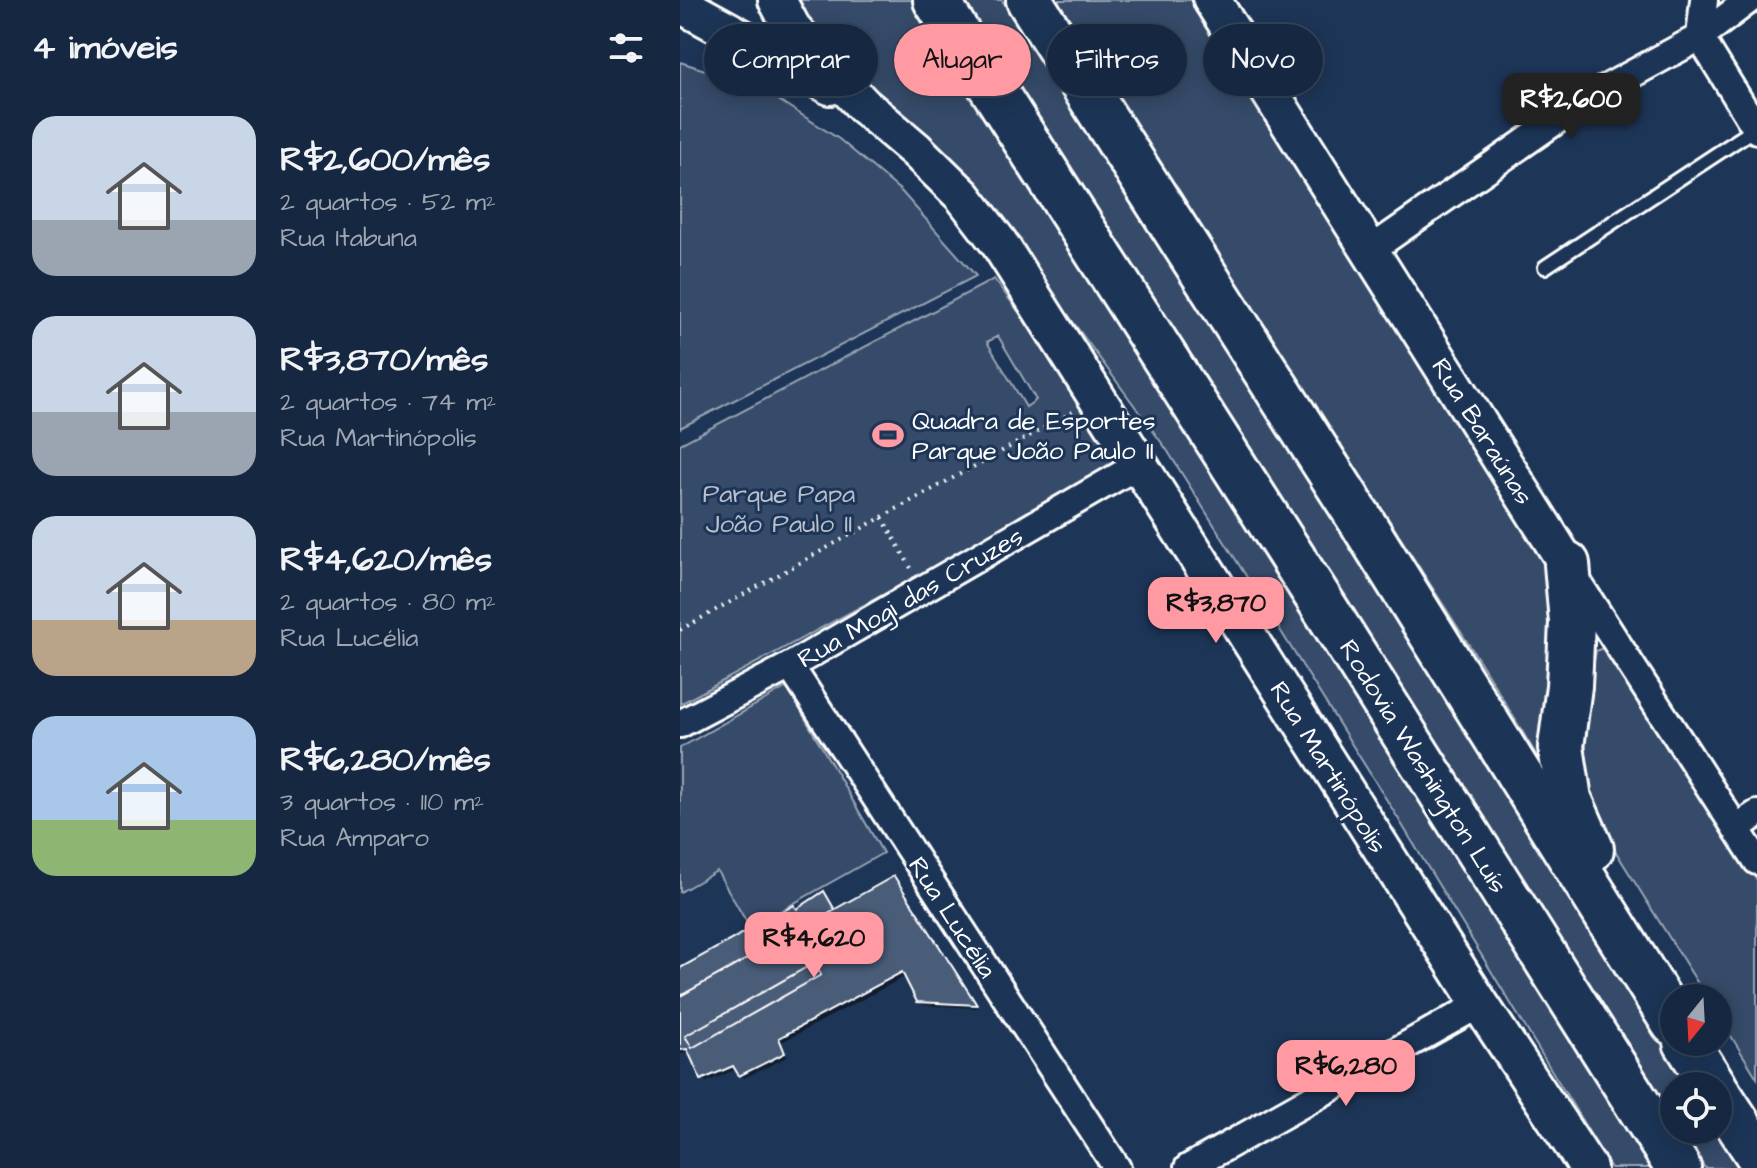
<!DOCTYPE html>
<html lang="pt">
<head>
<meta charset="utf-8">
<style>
  :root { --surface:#162841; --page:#23344c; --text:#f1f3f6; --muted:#9ea6b1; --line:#35445a; --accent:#ff9aa2 }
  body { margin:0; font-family:"Architects Daughter",sans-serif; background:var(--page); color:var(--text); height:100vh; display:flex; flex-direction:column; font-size:30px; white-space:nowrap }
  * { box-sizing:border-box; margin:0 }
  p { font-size:26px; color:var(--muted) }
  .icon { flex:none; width:44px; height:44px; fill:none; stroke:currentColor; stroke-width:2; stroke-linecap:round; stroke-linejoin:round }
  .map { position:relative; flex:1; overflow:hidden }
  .details { display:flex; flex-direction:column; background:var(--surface); width:680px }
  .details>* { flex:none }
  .top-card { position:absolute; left:24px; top:24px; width:760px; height:72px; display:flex; gap:16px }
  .needle { width:52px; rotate:198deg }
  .fabs { position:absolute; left:980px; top:984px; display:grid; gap:16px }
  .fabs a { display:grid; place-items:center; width:72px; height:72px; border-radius:50%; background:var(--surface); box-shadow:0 4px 20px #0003,0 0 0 2px var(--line); font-size:40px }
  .price { position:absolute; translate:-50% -68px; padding:0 18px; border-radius:16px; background:var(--accent); color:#111; font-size:26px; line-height:52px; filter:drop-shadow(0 2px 4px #0008) }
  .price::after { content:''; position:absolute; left:50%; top:48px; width:24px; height:18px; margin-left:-12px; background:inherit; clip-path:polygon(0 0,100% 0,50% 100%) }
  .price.active { background:#222; color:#fff }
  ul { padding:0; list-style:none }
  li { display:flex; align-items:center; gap:24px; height:200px; padding:0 32px }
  li span { display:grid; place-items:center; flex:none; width:224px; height:160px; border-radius:24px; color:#555 }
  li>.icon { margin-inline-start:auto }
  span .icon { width:96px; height:96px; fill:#fffc; stroke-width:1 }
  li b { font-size:34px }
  h2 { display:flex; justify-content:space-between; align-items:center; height:96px; padding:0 32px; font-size:34px }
  .tag { padding:0 28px; border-radius:36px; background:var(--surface); box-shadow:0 4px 20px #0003,0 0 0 2px var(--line); font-size:28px; line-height:72px }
  .tag.active { background:var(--accent); color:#111 }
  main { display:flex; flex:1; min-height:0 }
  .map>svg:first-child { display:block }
  .green { fill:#364b69; stroke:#9aa5b4; stroke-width:2; fill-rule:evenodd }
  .shadow { fill:#0007 }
  .building { fill:#4a5d79; stroke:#fff; stroke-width:2 }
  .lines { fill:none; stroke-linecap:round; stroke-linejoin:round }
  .service-casing { stroke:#fff; stroke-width:18 }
  .minor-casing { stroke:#fff; stroke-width:32 }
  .secondary-casing { stroke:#fff; stroke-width:42 }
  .motorway-casing { stroke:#fff; stroke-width:50 }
  .path { stroke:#fff; stroke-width:4; stroke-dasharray:2 6; stroke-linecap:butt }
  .service { stroke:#1d3557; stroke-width:12 }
  .minor { stroke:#1d3557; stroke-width:26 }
  .secondary { stroke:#1d3557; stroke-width:36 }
  .motorway { stroke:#1d3557; stroke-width:44 }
  .labels { text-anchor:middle; stroke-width:6; stroke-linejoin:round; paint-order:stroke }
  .poi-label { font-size:26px; fill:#fff; stroke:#1d3557; text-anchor:start }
  .street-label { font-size:26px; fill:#fff; stroke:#1d3557 }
  .park-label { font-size:26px; fill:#b9c0ca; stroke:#1d3557 }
</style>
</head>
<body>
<main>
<section class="details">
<h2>4 imóveis<svg class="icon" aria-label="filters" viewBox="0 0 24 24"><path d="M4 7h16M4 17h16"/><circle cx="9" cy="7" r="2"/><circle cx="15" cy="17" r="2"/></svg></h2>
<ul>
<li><span style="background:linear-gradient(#c9d6e8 65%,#9aa5b1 0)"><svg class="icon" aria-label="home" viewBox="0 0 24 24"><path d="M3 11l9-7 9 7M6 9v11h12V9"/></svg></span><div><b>R$2,600/mês</b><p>2 quartos · 52 m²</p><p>Rua Itabuna</p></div></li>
<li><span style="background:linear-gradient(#c9d6e8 60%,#9aa5b1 0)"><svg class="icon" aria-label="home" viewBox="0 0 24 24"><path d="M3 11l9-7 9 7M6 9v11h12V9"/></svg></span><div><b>R$3,870/mês</b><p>2 quartos · 74 m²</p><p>Rua Martinópolis</p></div></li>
<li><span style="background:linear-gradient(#c9d6e8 65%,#b9a48a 0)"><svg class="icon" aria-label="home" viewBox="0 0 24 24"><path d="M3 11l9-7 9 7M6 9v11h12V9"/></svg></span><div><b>R$4,620/mês</b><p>2 quartos · 80 m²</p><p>Rua Lucélia</p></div></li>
<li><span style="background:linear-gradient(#a9c7e8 65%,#8fb573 0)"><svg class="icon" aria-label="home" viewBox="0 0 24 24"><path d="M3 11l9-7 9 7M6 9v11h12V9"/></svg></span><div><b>R$6,280/mês</b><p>3 quartos · 110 m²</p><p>Rua Amparo</p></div></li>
</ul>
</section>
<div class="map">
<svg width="1077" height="1168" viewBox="0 0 1077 1168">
  <rect width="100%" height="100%" fill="#1d3557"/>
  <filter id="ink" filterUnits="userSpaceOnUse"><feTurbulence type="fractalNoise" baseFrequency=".0125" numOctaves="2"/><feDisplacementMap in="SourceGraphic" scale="16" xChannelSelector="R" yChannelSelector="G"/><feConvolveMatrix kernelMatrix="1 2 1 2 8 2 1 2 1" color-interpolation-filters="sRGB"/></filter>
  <g filter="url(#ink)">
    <!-- green -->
    <g class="green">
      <path d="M109,0h126l742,1168h-46l-218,-358 -226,-360 -130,-177 -158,-166z"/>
      <path d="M273,0h49l693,1086h-21v33z"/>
      <path d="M375,0h150l352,576v213l-73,-121z"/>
      <path d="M0,62l44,14 42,16 73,47 62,52 75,85 -296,152z"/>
      <path d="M314,279l127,169 -4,18 -8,7 -429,231v-260zM318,336l38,64 -10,7 -39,-65z"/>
      <path d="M927,646l150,234v198l-39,-63v-17h-11l-106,-170c-22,-56 -18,-119 -5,-177z"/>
      <path d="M107,687l96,166 -133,75 -33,-57 -37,21v-144z"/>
      <path d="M1001,1130h37l29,38h-42z"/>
    </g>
    <!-- shadow -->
    <path class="shadow" d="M218,882l80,126 -55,-3 -4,-4 -13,-25 -124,66 5,15 -43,21 -7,-9 -31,13 -3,-4 -12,-26 -9,2 -2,-2v-81l118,-60 38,1z"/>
    <!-- building -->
    <g class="building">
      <path d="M214,876l83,129 -60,-3 -15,-30 -123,66 6,15 -46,23 -6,-10 -32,14 -14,-31 -7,1v-54z"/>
      <path d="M144,891l11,19 -155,86v-28l114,-63 3,4z"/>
      <path d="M134,963l7,12 -129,73 -7,-12z"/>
    </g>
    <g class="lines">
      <defs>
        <path id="service" d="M865,267l211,-139"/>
        <g id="minor">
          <path d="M1024,0l-4,37 57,93"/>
          <path d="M689,251l221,-154 110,-60 49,-37"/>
          <path d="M895,578l182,283"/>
          <path d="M110,666l327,502"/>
          <path d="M0,724l110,-58 348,-201"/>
          <path d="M1056,828l21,-14"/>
          <path d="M508,1168l292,-164"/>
        </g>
        <g id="secondary">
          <path d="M97,0l15,28 16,18 55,59 53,45 47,46 36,47 481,761 108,164"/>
          <path d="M532,0l355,564"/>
          <path d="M0,4l150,82"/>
        </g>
        <g id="motorway">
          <path d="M256,0l392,613 350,555"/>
          <path d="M349,0l331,519 314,504"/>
          <path d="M887,564l5,58 -3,64 -8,61 8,52 22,50"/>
          <path d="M1006,1042l28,44"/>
          <path d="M1038,1093l39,60"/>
        </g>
      </defs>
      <!-- service casing -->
      <use href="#service" class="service-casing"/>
      <!-- minor casing -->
      <use href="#minor" class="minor-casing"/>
      <!-- secondary casing -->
      <use href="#secondary" class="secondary-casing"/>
      <!-- motorway casing -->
      <use href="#motorway" class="motorway-casing"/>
      <!-- path -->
      <g class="path">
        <path d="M202,517l191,-105"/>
        <path d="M0,630l202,-113 30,53"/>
      </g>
      <!-- service -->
      <use href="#service" class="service"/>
      <!-- minor -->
      <use href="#minor" class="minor"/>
      <!-- secondary -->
      <use href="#secondary" class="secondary"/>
      <!-- motorway -->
      <use href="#motorway" class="motorway"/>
    </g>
  </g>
  <!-- icons -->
  <defs>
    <symbol id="stadium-bare" viewBox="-9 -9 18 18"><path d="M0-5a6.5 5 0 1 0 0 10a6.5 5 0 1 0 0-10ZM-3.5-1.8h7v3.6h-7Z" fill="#ff9aa2" stroke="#1d3557" stroke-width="2.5" paint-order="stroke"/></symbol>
  </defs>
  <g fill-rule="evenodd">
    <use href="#stadium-bare" x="186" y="413" width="44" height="44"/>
  </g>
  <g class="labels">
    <!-- poi labels -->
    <g class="poi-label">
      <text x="232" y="429">Quadra de Esportes<tspan x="232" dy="30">Parque João Paulo II</tspan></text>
    </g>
    <!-- street labels -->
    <g class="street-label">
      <text transform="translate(803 431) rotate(58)" y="9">Rua Baraúnas</text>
      <text transform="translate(230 597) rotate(-30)" y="9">Rua Mogi das Cruzes</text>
      <text transform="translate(744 766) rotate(58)" y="9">Rodovia Washington Luís</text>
      <text transform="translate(649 767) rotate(58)" y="9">Rua Martinópolis</text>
      <text transform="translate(273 917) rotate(57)" y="9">Rua Lucélia</text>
    </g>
    <!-- park labels -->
    <g class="park-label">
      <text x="99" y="502">Parque Papa<tspan x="99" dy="30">João Paulo II</tspan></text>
    </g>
  </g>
</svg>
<div class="fabs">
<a><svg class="needle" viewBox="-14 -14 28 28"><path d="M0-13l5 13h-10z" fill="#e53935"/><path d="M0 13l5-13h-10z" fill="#9ea6b1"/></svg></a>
<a><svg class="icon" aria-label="locate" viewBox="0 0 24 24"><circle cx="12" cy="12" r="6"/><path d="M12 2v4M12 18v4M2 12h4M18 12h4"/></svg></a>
</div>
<b class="price active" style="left:891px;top:141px">R$2,600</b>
<b class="price" style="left:536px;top:645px">R$3,870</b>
<b class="price" style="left:134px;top:980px">R$4,620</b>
<b class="price" style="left:666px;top:1108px">R$6,280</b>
<div class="top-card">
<a class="tag">Comprar</a>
<a class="tag active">Alugar</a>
<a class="tag">Filtros</a>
<a class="tag">Novo</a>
</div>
</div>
</main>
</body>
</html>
